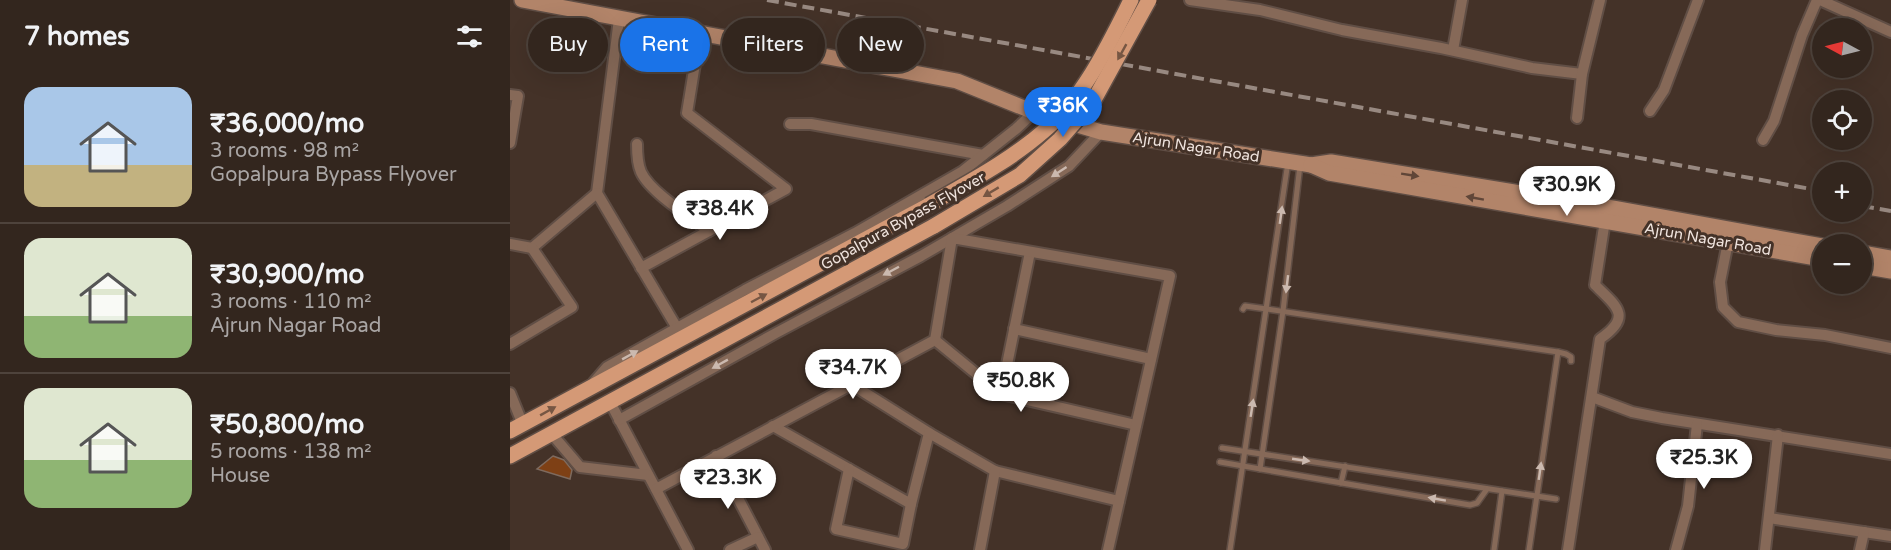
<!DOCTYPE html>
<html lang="en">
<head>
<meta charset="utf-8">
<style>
  :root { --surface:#33261e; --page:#3e322b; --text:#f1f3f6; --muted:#a9a5a4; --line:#4e433c; --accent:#1a73e8 }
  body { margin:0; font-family:"Varela Round",sans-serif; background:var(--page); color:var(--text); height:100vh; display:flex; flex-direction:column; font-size:22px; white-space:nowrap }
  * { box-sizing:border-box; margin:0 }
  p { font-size:20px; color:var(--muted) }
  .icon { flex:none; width:33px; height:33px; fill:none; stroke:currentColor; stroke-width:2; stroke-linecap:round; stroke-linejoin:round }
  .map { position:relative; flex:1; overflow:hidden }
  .side { display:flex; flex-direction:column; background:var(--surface); width:510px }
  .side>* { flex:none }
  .top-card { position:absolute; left:18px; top:18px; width:570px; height:54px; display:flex; gap:12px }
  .needle { width:39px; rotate:277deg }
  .fabs { position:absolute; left:1302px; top:18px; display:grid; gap:12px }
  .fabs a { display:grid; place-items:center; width:60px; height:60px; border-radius:50%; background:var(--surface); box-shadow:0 6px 24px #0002,0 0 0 2px var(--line); font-size:30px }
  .price { position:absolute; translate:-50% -51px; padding:0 14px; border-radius:21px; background:#fff; color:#222; font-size:20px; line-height:39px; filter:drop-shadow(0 2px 3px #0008) }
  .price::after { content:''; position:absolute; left:50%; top:36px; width:18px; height:14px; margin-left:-9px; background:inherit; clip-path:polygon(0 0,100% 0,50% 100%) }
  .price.on { background:var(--accent); color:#fff }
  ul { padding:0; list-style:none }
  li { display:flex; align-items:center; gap:18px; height:150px; padding:0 24px }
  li+li { border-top:2px solid var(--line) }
  li span { display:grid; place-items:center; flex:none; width:168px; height:120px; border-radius:18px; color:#555 }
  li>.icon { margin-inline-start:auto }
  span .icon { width:72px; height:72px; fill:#fffc; stroke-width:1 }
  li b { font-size:26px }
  h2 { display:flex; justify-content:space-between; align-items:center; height:72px; padding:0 24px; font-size:26px }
  .tag { padding:0 21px; border-radius:27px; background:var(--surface); box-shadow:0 6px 24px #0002,0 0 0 2px var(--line); font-size:21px; line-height:54px }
  .tag.on { background:var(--accent); color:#fff }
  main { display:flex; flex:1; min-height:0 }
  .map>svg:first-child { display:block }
  .building { fill:#7e4015; stroke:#7e6a5e; stroke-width:1.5 }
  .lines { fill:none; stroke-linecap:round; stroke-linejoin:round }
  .lane-casing { stroke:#604e45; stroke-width:8 }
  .street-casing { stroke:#604e45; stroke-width:14 }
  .secondary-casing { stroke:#604e45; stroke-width:18 }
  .primary-casing { stroke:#604e45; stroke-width:18 }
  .lane { stroke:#866958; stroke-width:5 }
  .street { stroke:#866958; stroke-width:10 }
  .secondary { stroke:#b28469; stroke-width:15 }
  .primary { stroke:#d49976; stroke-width:15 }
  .rail { stroke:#988981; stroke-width:4; stroke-dasharray:12 6; stroke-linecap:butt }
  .primary-bridge-casing { stroke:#604e45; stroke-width:18; stroke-linecap:butt }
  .primary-bridge { stroke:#d49976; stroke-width:15 }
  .oneway { fill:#765643 }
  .oneway2 { fill:#cbb9af }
  .oneway3 { fill:#604638 }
  .labels { text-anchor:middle; stroke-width:6; stroke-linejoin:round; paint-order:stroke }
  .street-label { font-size:15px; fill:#f0e4de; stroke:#443228 }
</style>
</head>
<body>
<main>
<section class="side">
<h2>7 homes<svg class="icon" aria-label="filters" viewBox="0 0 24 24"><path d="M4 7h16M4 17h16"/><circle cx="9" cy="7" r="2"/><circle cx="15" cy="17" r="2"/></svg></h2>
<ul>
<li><span style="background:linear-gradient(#a9c7e8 65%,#c2b280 0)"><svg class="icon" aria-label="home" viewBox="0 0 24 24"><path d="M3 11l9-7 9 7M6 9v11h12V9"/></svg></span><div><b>₹36,000/mo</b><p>3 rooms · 98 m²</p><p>Gopalpura Bypass Flyover</p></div></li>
<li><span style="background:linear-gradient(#dfe7d0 65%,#8fb573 0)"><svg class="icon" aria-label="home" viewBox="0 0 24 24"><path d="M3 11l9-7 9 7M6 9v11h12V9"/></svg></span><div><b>₹30,900/mo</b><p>3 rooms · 110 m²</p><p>Ajrun Nagar Road</p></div></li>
<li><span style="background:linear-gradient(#dfe7d0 60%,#8fb573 0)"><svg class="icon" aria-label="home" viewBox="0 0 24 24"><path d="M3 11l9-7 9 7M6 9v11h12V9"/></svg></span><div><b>₹50,800/mo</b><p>5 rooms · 138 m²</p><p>House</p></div></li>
</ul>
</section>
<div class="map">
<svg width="1381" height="550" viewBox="0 0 1381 550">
  <rect width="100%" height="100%" fill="#443228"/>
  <!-- building -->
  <path class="building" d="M43,456l11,4 8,10 -2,9 -33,-10z"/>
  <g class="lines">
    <defs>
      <g id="lane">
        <path d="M733,309l2,-3 22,3 291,43 8,2 5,3v4"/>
        <path d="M712,448l334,51"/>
        <path d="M710,462l250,43 7,-2 10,-14"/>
        <path d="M750,469l23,-158 17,-146"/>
        <path d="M831,483l4,-17"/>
        <path d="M720,550l58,-388"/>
        <path d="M984,550l8,-59"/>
        <path d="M1019,550l29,-198"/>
      </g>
      <g id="street">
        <path d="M680,0l70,10 82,20 99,18 91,20 50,6"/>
        <path d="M1310,0l71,32"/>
        <path d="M109,19l-22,174 80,135"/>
        <path d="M943,50l9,-50"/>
        <path d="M0,95l8,1 -8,47"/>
        <path d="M1140,111l14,-21 34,-90"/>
        <path d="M1067,118l5,-44 18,-74"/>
        <path d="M280,124h21l172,31"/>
        <path d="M1253,140l11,-19 28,-86 15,-35"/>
        <path d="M127,144c0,9 0,19 4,28 9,20 49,45 68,59"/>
        <path d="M1218,242l-8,40 3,25 15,15 38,8 49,5 66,13"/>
        <path d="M0,244l22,4"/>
        <path d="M22,248l65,-55"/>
        <path d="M131,268l145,-79 -99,-76 13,-80"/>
        <path d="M504,329l137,30"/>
        <path d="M425,340l66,54 135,31"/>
        <path d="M0,344l62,-37 -40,-59"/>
        <path d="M84,382l13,-15 138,-77 110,-57 108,-62 53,-42 18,-17"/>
        <path d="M0,393l13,32"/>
        <path d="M491,394l29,-142"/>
        <path d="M1082,397l40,15 30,6 229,36"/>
        <path d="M100,402l78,148"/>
        <path d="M109,420l157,-87 145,-77 86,-50 62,-40 32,-34"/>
        <path d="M263,426l138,78 18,-71 -78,-49"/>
        <path d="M41,433l29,34 68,8"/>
        <path d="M419,433l66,38 124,30"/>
        <path d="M206,456l49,94"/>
        <path d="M339,469l-13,60 67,15 8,-40"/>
        <path d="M146,489l279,-149 17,-102 218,38 -62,274"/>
        <path d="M1259,518l122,18"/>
        <path d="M220,550l28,-13"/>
        <path d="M470,550l15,-79"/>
        <path d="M1058,550l32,-211c32,-22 18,-32 -5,-54l11,-71"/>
        <path d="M1166,550l12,-44 9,-82"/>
        <path d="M1255,550l13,-115"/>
        <path d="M1350,550l4,-18"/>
      </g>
      <g id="secondary">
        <path d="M12,0l435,81 77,31 67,20 204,32 6,1 20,-3 276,45 215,39"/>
        <path d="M801,165l18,8 493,86"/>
        <path d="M1352,253l29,5"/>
        <path d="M1352,266l29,5"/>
      </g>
      <g id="primary">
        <path d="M0,431l419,-226"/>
        <path d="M0,456l424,-230"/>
      </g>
    </defs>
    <!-- lane casing -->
    <use href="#lane" class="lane-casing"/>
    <!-- street casing -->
    <use href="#street" class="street-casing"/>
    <!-- secondary casing -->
    <use href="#secondary" class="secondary-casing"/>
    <!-- primary casing -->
    <use href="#primary" class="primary-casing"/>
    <!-- lane -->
    <use href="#lane" class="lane"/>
    <!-- street -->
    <use href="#street" class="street"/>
    <!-- secondary -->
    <use href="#secondary" class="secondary"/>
    <!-- primary -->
    <use href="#primary" class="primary"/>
    <!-- rail -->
    <g class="rail">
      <path d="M257,0l1055,191"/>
      <path d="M1352,206l29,5"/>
    </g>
    <defs>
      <g id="primary-bridge">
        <path d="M419,205c40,-23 82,-45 116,-75 39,-33 64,-86 86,-130"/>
        <path d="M424,226l86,-51 40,-36 34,-39 55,-100"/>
      </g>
    </defs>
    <!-- primary-bridge casing -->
    <use href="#primary-bridge" class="primary-bridge-casing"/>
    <!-- primary-bridge -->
    <use href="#primary-bridge" class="primary-bridge"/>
  </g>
  <!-- one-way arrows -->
  <defs><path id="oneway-solid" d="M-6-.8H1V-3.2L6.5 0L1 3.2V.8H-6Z" transform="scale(1.5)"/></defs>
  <g class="oneway">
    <use href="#oneway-solid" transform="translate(612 52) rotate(119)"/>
    <use href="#oneway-solid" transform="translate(481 192) rotate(149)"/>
    <use href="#oneway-solid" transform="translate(249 298) rotate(-28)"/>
    <use href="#oneway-solid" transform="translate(38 411) rotate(-29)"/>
  </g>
  <g class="oneway2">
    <use href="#oneway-solid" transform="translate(549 172) rotate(147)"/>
    <use href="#oneway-solid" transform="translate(771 215) rotate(-82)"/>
    <use href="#oneway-solid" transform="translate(381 271) rotate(152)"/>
    <use href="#oneway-solid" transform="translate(777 284) rotate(97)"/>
    <use href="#oneway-solid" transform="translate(120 355) rotate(-29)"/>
    <use href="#oneway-solid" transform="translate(210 364) rotate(151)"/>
    <use href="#oneway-solid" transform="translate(742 408) rotate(-81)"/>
    <use href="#oneway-solid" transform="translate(791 460) rotate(8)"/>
    <use href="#oneway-solid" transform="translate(1030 471) rotate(-82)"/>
    <use href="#oneway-solid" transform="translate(927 499) rotate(-170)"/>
  </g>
  <g class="oneway3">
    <use href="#oneway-solid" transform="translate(900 175) rotate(9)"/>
    <use href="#oneway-solid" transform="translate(965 198) rotate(-170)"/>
  </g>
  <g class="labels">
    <!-- street labels -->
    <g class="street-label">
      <text transform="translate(686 147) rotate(9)" y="5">Ajrun Nagar Road</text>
      <text transform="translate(393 221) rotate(-29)" y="5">Gopalpura Bypass Flyover</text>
      <text transform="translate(1198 239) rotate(10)" y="5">Ajrun Nagar Road</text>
    </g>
  </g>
</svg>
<div class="fabs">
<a><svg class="needle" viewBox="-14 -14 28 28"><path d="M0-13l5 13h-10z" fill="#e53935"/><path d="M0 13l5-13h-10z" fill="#a9a5a4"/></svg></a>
<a><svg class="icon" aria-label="locate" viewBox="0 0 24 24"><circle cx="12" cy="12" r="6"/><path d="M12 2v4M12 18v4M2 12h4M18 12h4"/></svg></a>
<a>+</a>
<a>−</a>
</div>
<b class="price on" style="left:553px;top:138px">₹36K</b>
<b class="price" style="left:1057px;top:217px">₹30.9K</b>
<b class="price" style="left:210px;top:241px">₹38.4K</b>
<b class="price" style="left:343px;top:400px">₹34.7K</b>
<b class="price" style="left:511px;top:413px">₹50.8K</b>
<b class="price" style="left:1194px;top:490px">₹25.3K</b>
<b class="price" style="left:218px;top:510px">₹23.3K</b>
<div class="top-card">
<a class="tag">Buy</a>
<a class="tag on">Rent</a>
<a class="tag">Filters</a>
<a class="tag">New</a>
</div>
</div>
</main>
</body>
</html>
